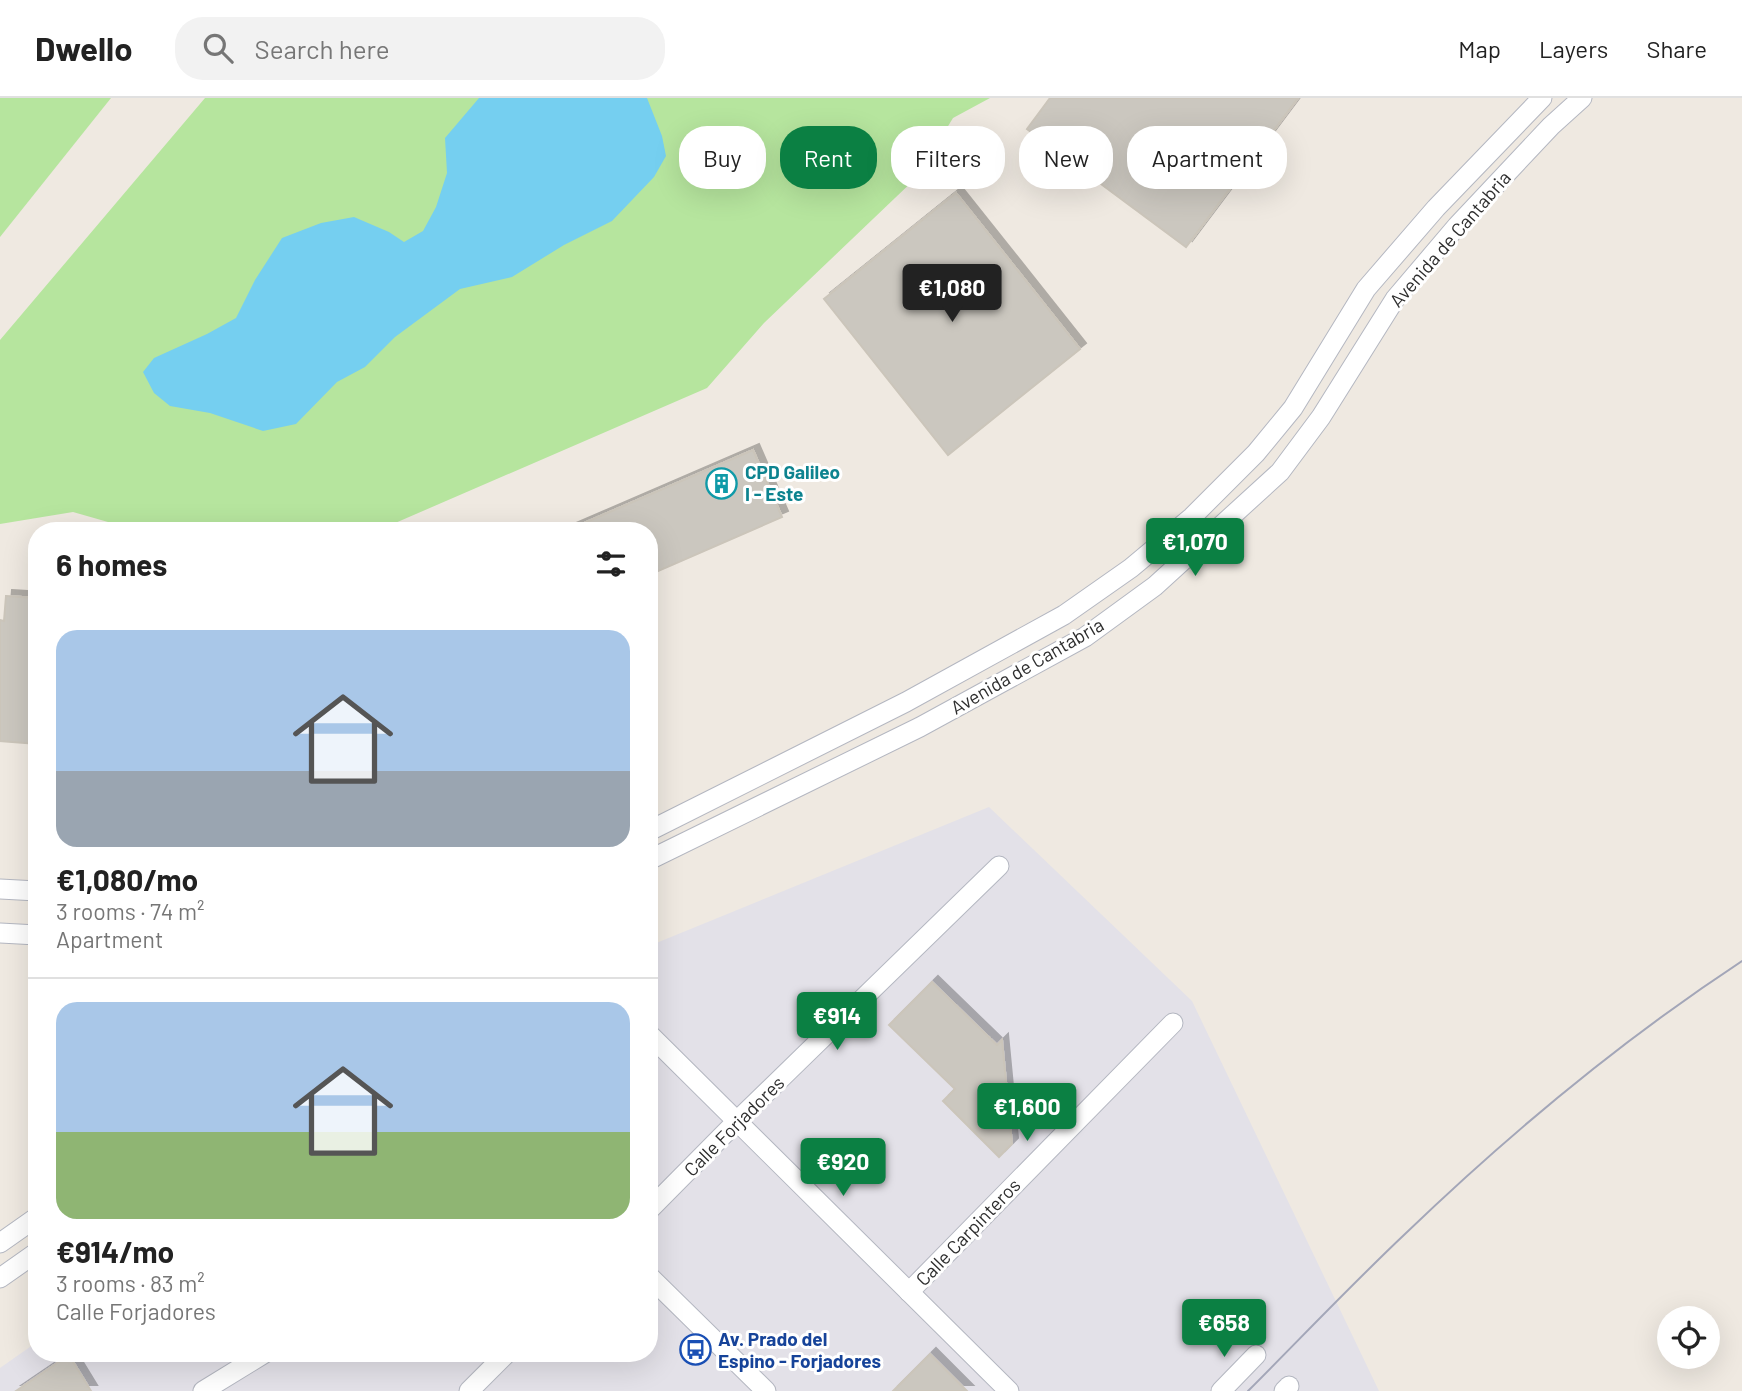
<!DOCTYPE html>
<html lang="en">
<head>
<meta charset="utf-8">
<style>
  :root { --surface:#fff; --page:#f2f2f2; --text:#222; --muted:#767676; --line:#e0e0e0; --accent:#0b8043 }
  body { margin:0; font-family:Barlow,sans-serif; background:var(--page); color:var(--text); height:100vh; display:flex; flex-direction:column; font-size:26px; white-space:nowrap }
  * { box-sizing:border-box; margin:0 }
  p { font-size:23px; color:var(--muted) }
  .icon { flex:none; width:38px; height:38px; fill:none; stroke:currentColor; stroke-width:2; stroke-linecap:round; stroke-linejoin:round }
  .map { position:relative; flex:1; overflow:hidden }
  .drawer { position:absolute; left:28px; top:424px; width:630px; height:840px; display:flex; flex-direction:column; background:var(--surface); border-radius:28px; box-shadow:0 7px 28px #0002 }
  .drawer>* { flex:none }
  .top-card { position:absolute; left:679px; top:28px; width:665px; height:63px; display:flex; gap:14px }
  .fabs { position:absolute; left:1657px; top:1208px; display:grid; gap:14px }
  .fabs a { display:grid; place-items:center; width:63px; height:63px; border-radius:50%; background:var(--surface); box-shadow:0 7px 28px #0002; font-size:35px }
  .price { position:absolute; translate:-50% -60px; padding:0 16px; border-radius:7px; background:var(--accent); color:#fff; font-size:23px; line-height:46px; filter:drop-shadow(0 2px 4px #0008) }
  .price::after { content:''; position:absolute; left:50%; top:42px; width:21px; height:16px; margin-left:-10px; background:inherit; clip-path:polygon(0 0,100% 0,50% 100%) }
  .price.current { background:#222; color:#fff }
  ul { padding:0; list-style:none }
  li { display:grid; align-content:center; gap:14px; height:371px; padding:0 28px }
  li+li { border-top:2px solid var(--line) }
  li span { display:grid; place-items:center; height:217px; border-radius:21px; color:#555 }
  li>.icon { margin-inline-start:auto }
  span .icon { width:126px; height:126px; fill:#fffc; stroke-width:1 }
  li b { font-size:30px }
  h2 { display:flex; justify-content:space-between; align-items:center; height:84px; padding:0 28px; font-size:30px }
  .tag { padding:0 24px; border-radius:28px; background:var(--surface); box-shadow:0 7px 28px #0002; font-size:24px; line-height:63px }
  .tag.current { background:var(--accent); color:#fff }
  header { display:flex; align-items:center; gap:42px; box-sizing:border-box; height:98px; padding:0 35px; background:var(--surface); border-bottom:2px solid var(--line) }
  header strong { font-size:33px }
  nav { display:flex; gap:38px; margin-inline-start:auto; font-size:24px }
  .search { width:490px; height:63px; background:var(--page); display:flex; align-items:center; gap:18px; box-sizing:border-box; padding:0 24px; border-radius:28px; color:var(--muted); font-size:26px }
  .map>svg:first-child { display:block }
  .industrial { fill:#e3e1e8 }
  .green { fill:#b6e59e }
  .water { fill:#75cff0 }
  .building { fill:#cbc7bf; stroke:#cbc5ba; stroke-width:2; filter:url(#shadow) }
  .lines { fill:none; stroke-linecap:round; stroke-linejoin:round }
  .minor-casing { stroke:#b4b7c1; stroke-width:21 }
  .minor { stroke:#fff; stroke-width:19 }
  .tram { stroke:#a3a6b8; stroke-width:2 }
  .labels { text-anchor:middle; stroke-width:6; stroke-linejoin:round; paint-order:stroke }
  .street-label { font-size:19px; fill:#2e2e2e; stroke:#fff }
  .culture-label { font-size:19px; font-weight:bold; fill:#0d838f; stroke:#fff; text-anchor:start }
  .transit-label { font-size:19px; font-weight:bold; fill:#164399; stroke:#fff; text-anchor:start }
</style>
</head>
<body>
<header>
<strong>Dwello</strong>
<div class="search"><svg class="icon" aria-label="search" viewBox="0 0 24 24"><circle cx="10" cy="10" r="6"/><path d="M15 15l6 6"/></svg>Search here</div>
<nav><a>Map</a><a>Layers</a><a>Share</a></nav>
</header>
<div class="map">
<svg width="1742" height="1293" viewBox="0 0 1742 1293">
  <defs>
    <filter id="shadow"><feDropShadow dx="6" dy="-6" stdDeviation="0" flood-color="#0004"/></filter>
  </defs>
  <rect width="100%" height="100%" fill="#efe9e1"/>
  <!-- industrial -->
  <path class="industrial" d="M989,709l203,194 187,390h-1379v-23l37,-26v11h612v-407z"/>
  <!-- green -->
  <g class="green">
    <path d="M0,0h111l-111,139z"/>
    <path d="M205,0h785l-37,20 -36,59 -153,146 -57,65 -328,142h-243l-63,-18 -73,12v-184z"/>
  </g>
  <!-- water -->
  <path class="water" d="M479,0h168l15,38 4,20 -12,21 -42,44 -48,24 -52,32 -52,12 -65,48 -30,30 -28,15 -41,42 -33,7 -53,-18 -40,-7 -16,-13 -11,-21 11,-14 53,-24 29,-16 19,-38 27,-42 39,-15 33,-6 35,15 15,10 19,-11 13,-24 11,-34 -2,-35z"/>
  <!-- building -->
  <g class="building">
    <path d="M1050,0h248l-112,149 -159,-118z"/>
    <path d="M956,95l124,156 -132,106 -124,-156z"/>
    <path d="M753,352l29,67 -133,58v-45h-81z"/>
    <path d="M6,498l31,2v146l-37,-3v-121l4,1z"/>
    <path d="M932,884l65,63 5,-5 10,104 -13,13 -56,-56 12,-12 -66,-64z"/>
    <path d="M930,1256l37,37h-74z"/>
    <path d="M69,1257l22,36h-75z"/>
  </g>
  <g class="lines">
    <defs>
      <g id="minor">
        <path d="M649,733l257,-129 158,-87 67,-47 61,-51 64,-64 37,-45 73,-119 70,-81 106,-110"/>
        <path d="M649,762l271,-133 165,-90 70,-51 125,-114 41,-55 74,-118 62,-73 94,-100 31,-28"/>
        <path d="M0,791l37,2"/>
        <path d="M0,835l37,2"/>
        <path d="M649,936l360,357"/>
        <path d="M649,1112l88,-89 262,-255"/>
        <path d="M0,1145l37,-26"/>
        <path d="M649,1178l117,115"/>
        <path d="M0,1180l37,-26"/>
        <path d="M909,1194l264,-269"/>
        <path d="M203,1293l62,-38"/>
        <path d="M469,1293l38,-38"/>
        <path d="M1221,1293l35,-36"/>
        <path d="M1284,1293l5,-5"/>
      </g>
    </defs>
    <!-- minor casing -->
    <use href="#minor" class="minor-casing"/>
    <!-- minor -->
    <use href="#minor" class="minor"/>
    <!-- tram -->
    <path class="tram" d="M1248,1293c52,-52 103,-106 157,-157 104,-100 217,-194 337,-273"/>
  </g>
  <!-- icons -->
  <defs>
    <symbol id="building-ring" viewBox="-11 -11 22 22"><circle r="9.5" fill="#fff" stroke="#0f9aa8" stroke-width="1.5"/><path d="M-4-6H4V6H1V3H-1V6H-4ZM-2.5-4.3h1.7v1.8h-1.7ZM.8-4.3h1.7v1.8H.8ZM-2.5-1h1.7V.8h-1.7ZM.8-1h1.7V.8H.8Z" fill="#0f9aa8"/></symbol>
    <symbol id="bus-ring" viewBox="-11 -11 22 22"><circle r="9.5" fill="#fff" stroke="#1a4fb4" stroke-width="1.5"/><path d="M-5-6H5V4H4V6H2V4H-2V6H-4V4H-5ZM-3.5-4V0h7V-4ZM-3.5 1.2v1.5H-2V1.2ZM2 1.2v1.5H3.5V1.2Z" fill="#1a4fb4"/></symbol>
  </defs>
  <g fill-rule="evenodd">
    <use href="#building-ring" x="704" y="368" width="35" height="35"/>
    <use href="#bus-ring" x="678" y="1234" width="35" height="35"/>
  </g>
  <g class="labels">
    <!-- street labels -->
    <g class="street-label">
      <text transform="translate(1450 141) rotate(-49)" y="7">Avenida de Cantabria</text>
      <text transform="translate(1027 568) rotate(-30)" y="7">Avenida de Cantabria</text>
      <text transform="translate(734 1028) rotate(-45)" y="7">Calle Forjadores</text>
      <text transform="translate(968 1134) rotate(-46)" y="7">Calle Carpinteros</text>
    </g>
    <!-- culture labels -->
    <g class="culture-label">
      <text x="745" y="381">CPD Galileo<tspan x="745" dy="22">I - Este</tspan></text>
    </g>
    <!-- transit labels -->
    <g class="transit-label">
      <text x="718" y="1248">Av. Prado del<tspan x="718" dy="22">Espino - Forjadores</tspan></text>
    </g>
  </g>
</svg>
<div class="fabs">
<a><svg class="icon" aria-label="locate" viewBox="0 0 24 24"><circle cx="12" cy="12" r="6"/><path d="M12 2v4M12 18v4M2 12h4M18 12h4"/></svg></a>
</div>
<b class="price current" style="left:952px;top:226px">€1,080</b>
<b class="price" style="left:1195px;top:480px">€1,070</b>
<b class="price" style="left:837px;top:954px">€914</b>
<b class="price" style="left:1027px;top:1045px">€1,600</b>
<b class="price" style="left:843px;top:1100px">€920</b>
<b class="price" style="left:1224px;top:1261px">€658</b>
<div class="top-card">
<a class="tag">Buy</a>
<a class="tag current">Rent</a>
<a class="tag">Filters</a>
<a class="tag">New</a>
<a class="tag">Apartment</a>
</div>
<section class="drawer">
<h2>6 homes<svg class="icon" aria-label="filters" viewBox="0 0 24 24"><path d="M4 7h16M4 17h16"/><circle cx="9" cy="7" r="2"/><circle cx="15" cy="17" r="2"/></svg></h2>
<ul>
<li><span style="background:linear-gradient(#a9c7e8 65%,#9aa5b1 0)"><svg class="icon" aria-label="home" viewBox="0 0 24 24"><path d="M3 11l9-7 9 7M6 9v11h12V9"/></svg></span><div><b>€1,080/mo</b><p>3 rooms · 74 m²</p><p>Apartment</p></div></li>
<li><span style="background:linear-gradient(#a9c7e8 60%,#8fb573 0)"><svg class="icon" aria-label="home" viewBox="0 0 24 24"><path d="M3 11l9-7 9 7M6 9v11h12V9"/></svg></span><div><b>€914/mo</b><p>3 rooms · 83 m²</p><p>Calle Forjadores</p></div></li>
</ul>
</section>
</div>
</body>
</html>
